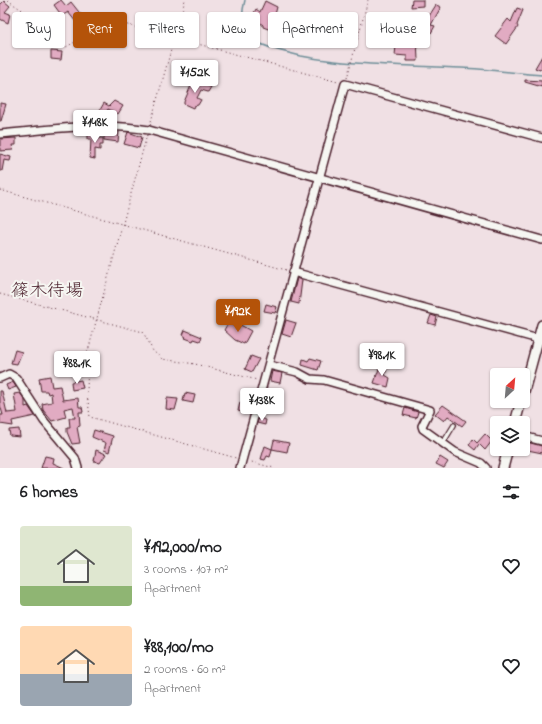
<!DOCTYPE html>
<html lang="en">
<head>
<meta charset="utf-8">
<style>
  :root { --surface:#fff; --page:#f6f6f6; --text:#202124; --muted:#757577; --accent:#b45309 }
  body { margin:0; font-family:"Indie Flower","Klee One",sans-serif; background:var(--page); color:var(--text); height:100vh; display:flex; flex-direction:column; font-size:15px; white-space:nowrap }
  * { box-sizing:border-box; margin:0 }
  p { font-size:13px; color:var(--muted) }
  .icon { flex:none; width:22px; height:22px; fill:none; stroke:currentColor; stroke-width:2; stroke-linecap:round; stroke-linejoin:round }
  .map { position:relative; height:468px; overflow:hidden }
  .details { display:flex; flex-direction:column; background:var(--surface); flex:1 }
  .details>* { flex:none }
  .top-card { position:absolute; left:12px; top:12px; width:518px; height:36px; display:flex; gap:8px }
  .needle { width:26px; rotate:26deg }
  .fabs { position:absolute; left:490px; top:368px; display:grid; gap:8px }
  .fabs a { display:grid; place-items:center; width:40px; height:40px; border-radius:4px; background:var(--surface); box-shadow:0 1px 3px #0004; font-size:20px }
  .price { position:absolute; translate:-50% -34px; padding:0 9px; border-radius:4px; background:#fff; color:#222; font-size:13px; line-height:26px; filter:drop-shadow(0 1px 2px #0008) }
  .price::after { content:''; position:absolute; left:50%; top:24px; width:12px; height:9px; margin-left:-6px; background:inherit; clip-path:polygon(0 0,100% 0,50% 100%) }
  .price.active { background:var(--accent); color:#fff }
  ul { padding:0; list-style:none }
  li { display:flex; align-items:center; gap:12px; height:100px; padding:0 20px }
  li span { display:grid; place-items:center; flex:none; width:112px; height:80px; border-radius:4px; color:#555 }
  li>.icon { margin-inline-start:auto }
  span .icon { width:48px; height:48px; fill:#fffc; stroke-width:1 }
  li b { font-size:17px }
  h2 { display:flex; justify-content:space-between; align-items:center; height:48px; padding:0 20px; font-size:17px }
  .tag { padding:0 14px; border-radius:4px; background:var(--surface); box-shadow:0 1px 3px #0004; font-size:14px; line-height:36px }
  .tag.active { background:var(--accent); color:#fff }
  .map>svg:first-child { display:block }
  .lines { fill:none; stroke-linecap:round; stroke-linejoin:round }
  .stream { stroke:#6f8f99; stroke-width:1.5 }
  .building { fill:#e1abc2; stroke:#4a1f2b }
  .lane-casing { stroke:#4a1f2b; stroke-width:6 }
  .street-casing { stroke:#4a1f2b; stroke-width:10 }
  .secondary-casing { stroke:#4a1f2b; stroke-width:12 }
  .path { stroke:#4a1f2b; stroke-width:1; stroke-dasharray:1 3; stroke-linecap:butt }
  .lane { stroke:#f6f6f2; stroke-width:3.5 }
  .street { stroke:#f6f6f2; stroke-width:7 }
  .secondary { stroke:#f6f6f2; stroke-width:9 }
  .labels { text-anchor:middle; stroke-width:4; stroke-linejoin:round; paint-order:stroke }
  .quarter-label { font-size:18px; fill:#4a1f2b; stroke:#f6f6f2 }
</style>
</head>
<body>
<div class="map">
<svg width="542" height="468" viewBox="0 0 542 468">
  <rect width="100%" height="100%" fill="#f0e0e4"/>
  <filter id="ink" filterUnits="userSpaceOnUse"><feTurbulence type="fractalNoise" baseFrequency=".025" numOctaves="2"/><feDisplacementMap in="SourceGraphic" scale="8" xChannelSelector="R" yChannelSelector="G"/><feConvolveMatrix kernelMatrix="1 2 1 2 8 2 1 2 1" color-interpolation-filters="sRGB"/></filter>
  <g filter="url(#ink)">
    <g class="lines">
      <!-- stream -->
      <path class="stream" d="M245,0c-4,15 -5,31 10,41 13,8 31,11 46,15 52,10 106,9 160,12 27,1 54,5 81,7"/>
    </g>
    <!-- building -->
    <g class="building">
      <path d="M61,0l5,6 5,-4 19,24 -6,4 -6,-9 -2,1 -8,-10 -6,4 -8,-11z"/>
      <path d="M412,0h11v6l-12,1z"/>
      <path d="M4,1l6,5 -5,6 5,2 -2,9 -8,-4v-14z"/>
      <path d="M265,1l12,6 -6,23 -8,-3v-2l-11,-8 4,-8 4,3z"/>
      <path d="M436,5l5,2 -10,18 4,1 -4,7 -9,-6z"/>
      <path d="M517,8l6,2 -6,15 1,2 -12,17 -11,-8 13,-17 3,3z"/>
      <path d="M396,20l6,3 7,-1 6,17 2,-4 1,26h-11v-5l-12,-1 1,-9 -11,-5z"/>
      <path d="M39,25l8,4 -7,15 -9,-4z"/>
      <path d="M51,51l11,1 -1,8 -10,-1z"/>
      <path d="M542,56v11l-2,3 -5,-2z"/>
      <path d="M525,80l17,1v6l-17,-5z"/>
      <path d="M193,81l18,6 -3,5 -7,-2 -4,8 4,2 -3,5 -4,1 -1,2 -9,-4v-2z"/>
      <path d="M114,101l9,5 -5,8 -10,-5 -6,11 -6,-3 8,-14 5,3z"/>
      <path d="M0,103l6,1 -5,17h-1z"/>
      <path d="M94,131v7h9v7h-3v5l-5,-1v10l-5,-1 1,-19h-3v-7z"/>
      <path d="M104,131l15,1 -1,10 -14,-2z"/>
      <path d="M128,132l14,5 -3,11 -15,-4z"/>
      <path d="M16,138v7h-4l1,5 -13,1v-12z"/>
      <path d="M0,154l11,3 -1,4 -6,-1 -2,11h-2z"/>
      <path d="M297,278l5,2 -3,24 -8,-2z"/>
      <path d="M266,304l11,3 -2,6 -11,-2z"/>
      <path d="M431,315l6,2 -2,8 -7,-2z"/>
      <path d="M286,320l10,3 -5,14 -9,-3z"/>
      <path d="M228,323l7,3 2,-3 14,8 -7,13 -9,-4 -11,-10z"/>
      <path d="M185,330l17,7 -2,4 -6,-2 -1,2 -8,-3 1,-1 -3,-2z"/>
      <path d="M15,350l7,2 -5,12 -6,-1z"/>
      <path d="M251,356l8,3 -7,13 -7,-3z"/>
      <path d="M310,358l11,3 -3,9 -16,-5 1,-6 5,2z"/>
      <path d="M380,366l7,2 -2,7 5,3 -2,9 -14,-4z"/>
      <path d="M272,371l10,2 -2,10 -10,-2z"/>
      <path d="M50,376l2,11 8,-1 3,14 15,-2 1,9h3l1,5h-4l1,14 -3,1 3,16 -8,1 -5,-12v-5h3l-1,-9h6l-2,-11 -9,2 2,8 -14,4 -9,-11 -1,-6 10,-2 -1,-9 -3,1 -1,-3h-6l-2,-13z"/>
      <path d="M497,379v19h-1l-4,-17z"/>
      <path d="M81,380l2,8 -11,2 -1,-8z"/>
      <path d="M13,382l3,5 -8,3 -2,-5z"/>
      <path d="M0,391h2l5,22 10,-1 -3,-18 6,-1 5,7v7l3,-1 7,10 -23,5 1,5 -13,-2v-9h3l-3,-10z"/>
      <path d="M185,393l10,2 -2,8 -10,-2z"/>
      <path d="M167,398l11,1 -3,11 -9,-1z"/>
      <path d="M498,401h13v1l-12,4z"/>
      <path d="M240,402l4,1 -2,9 -4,-1z"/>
      <path d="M443,405l23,16 -4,5 -14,-10 -4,5 -9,-7z"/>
      <path d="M405,408l13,4 -2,6 -13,-3z"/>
      <path d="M259,418l7,2 -1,5 -8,-2z"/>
      <path d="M19,429l1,8 -10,-1 -1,-6z"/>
      <path d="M94,430l19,6 -4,16 -5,-2 2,-7 -14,-6z"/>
      <path d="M485,434l7,7 -7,9 -6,-6 -4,6 -6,-5 4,-6 4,4z"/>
      <path d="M274,440l15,3 -2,9 -15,-3 -2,8 -3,-1 -2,4 -4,-1 4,-13 7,3z"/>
      <path d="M523,441l19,5v7l-19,-4z"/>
      <path d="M96,450l10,4 -6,9 -6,-2z"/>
      <path d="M45,456l9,2 -1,5 11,5h-23z"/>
      <path d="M440,457l8,5 -4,6 -8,-4z"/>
    </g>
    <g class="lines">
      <defs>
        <path id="lane" d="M443,443l11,-18"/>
        <g id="street">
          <path d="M0,134c49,-4 101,-13 149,-4l393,110"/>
          <path d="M293,272l249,68"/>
          <path d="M269,365l28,7 13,7 14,1 106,30 -8,16 1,3 32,23 26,11 5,5"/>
          <path d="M0,378l9,-4 7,4 28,43 31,37 3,10"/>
          <path d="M523,436l19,5"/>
          <path d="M240,468l105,-384 197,54"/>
        </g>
        <g id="secondary">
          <path d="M523,395l19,-70"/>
          <path d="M515,423l6,-22"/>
          <path d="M503,468l5,-19"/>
        </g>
      </defs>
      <!-- lane casing -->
      <use href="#lane" class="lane-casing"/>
      <!-- street casing -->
      <use href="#street" class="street-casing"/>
      <!-- secondary casing -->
      <use href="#secondary" class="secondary-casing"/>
      <!-- path -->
      <g class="path">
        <path d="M8,0c13,11 29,17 42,28 7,6 8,14 16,19l47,-26 225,61"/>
        <path d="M347,78l21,-78"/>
        <path d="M150,125l35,-125"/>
        <path d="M147,135l-59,216 -1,42 3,24 146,41"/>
        <path d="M0,190l286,80"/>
        <path d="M0,294l143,38 10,19 9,8 33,5 62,16"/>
        <path d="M248,461l26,7"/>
      </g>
      <!-- lane -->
      <use href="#lane" class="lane"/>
      <!-- street -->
      <use href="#street" class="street"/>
      <!-- secondary -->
      <use href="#secondary" class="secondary"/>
    </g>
  </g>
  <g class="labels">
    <!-- quarter labels -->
    <g class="quarter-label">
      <text x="47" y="296">篠木待場</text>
    </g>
  </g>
</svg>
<div class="fabs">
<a><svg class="needle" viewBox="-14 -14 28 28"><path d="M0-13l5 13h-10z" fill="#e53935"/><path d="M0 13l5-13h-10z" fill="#757577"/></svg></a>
<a><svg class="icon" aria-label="layers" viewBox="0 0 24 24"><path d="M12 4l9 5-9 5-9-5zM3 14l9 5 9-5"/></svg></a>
</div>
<b class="price" style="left:195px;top:94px">¥152K</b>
<b class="price" style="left:95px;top:144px">¥148K</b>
<b class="price active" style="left:238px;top:333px">¥192K</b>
<b class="price" style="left:382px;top:377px">¥98.1K</b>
<b class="price" style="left:77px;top:385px">¥88.1K</b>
<b class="price" style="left:262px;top:422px">¥138K</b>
<div class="top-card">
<a class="tag">Buy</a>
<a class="tag active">Rent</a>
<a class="tag">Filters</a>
<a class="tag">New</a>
<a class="tag">Apartment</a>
<a class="tag">House</a>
</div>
</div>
<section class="details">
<h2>6 homes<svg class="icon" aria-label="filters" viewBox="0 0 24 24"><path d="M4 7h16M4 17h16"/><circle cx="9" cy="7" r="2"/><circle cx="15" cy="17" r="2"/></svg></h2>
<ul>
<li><span style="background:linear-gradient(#dfe7d0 75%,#8fb573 0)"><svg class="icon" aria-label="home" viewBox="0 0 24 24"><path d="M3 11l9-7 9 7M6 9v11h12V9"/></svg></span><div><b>¥192,000/mo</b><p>3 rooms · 107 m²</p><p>Apartment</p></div><svg class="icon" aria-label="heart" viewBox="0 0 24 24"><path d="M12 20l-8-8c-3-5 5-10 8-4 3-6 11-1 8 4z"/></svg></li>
<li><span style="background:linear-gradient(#ffd9b3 60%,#9aa5b1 0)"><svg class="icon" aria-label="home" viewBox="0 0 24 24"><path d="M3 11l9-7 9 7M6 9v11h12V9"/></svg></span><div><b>¥88,100/mo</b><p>2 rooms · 60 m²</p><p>Apartment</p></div><svg class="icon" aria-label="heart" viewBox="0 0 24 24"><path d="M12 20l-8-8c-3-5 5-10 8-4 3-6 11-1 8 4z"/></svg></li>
</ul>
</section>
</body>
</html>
